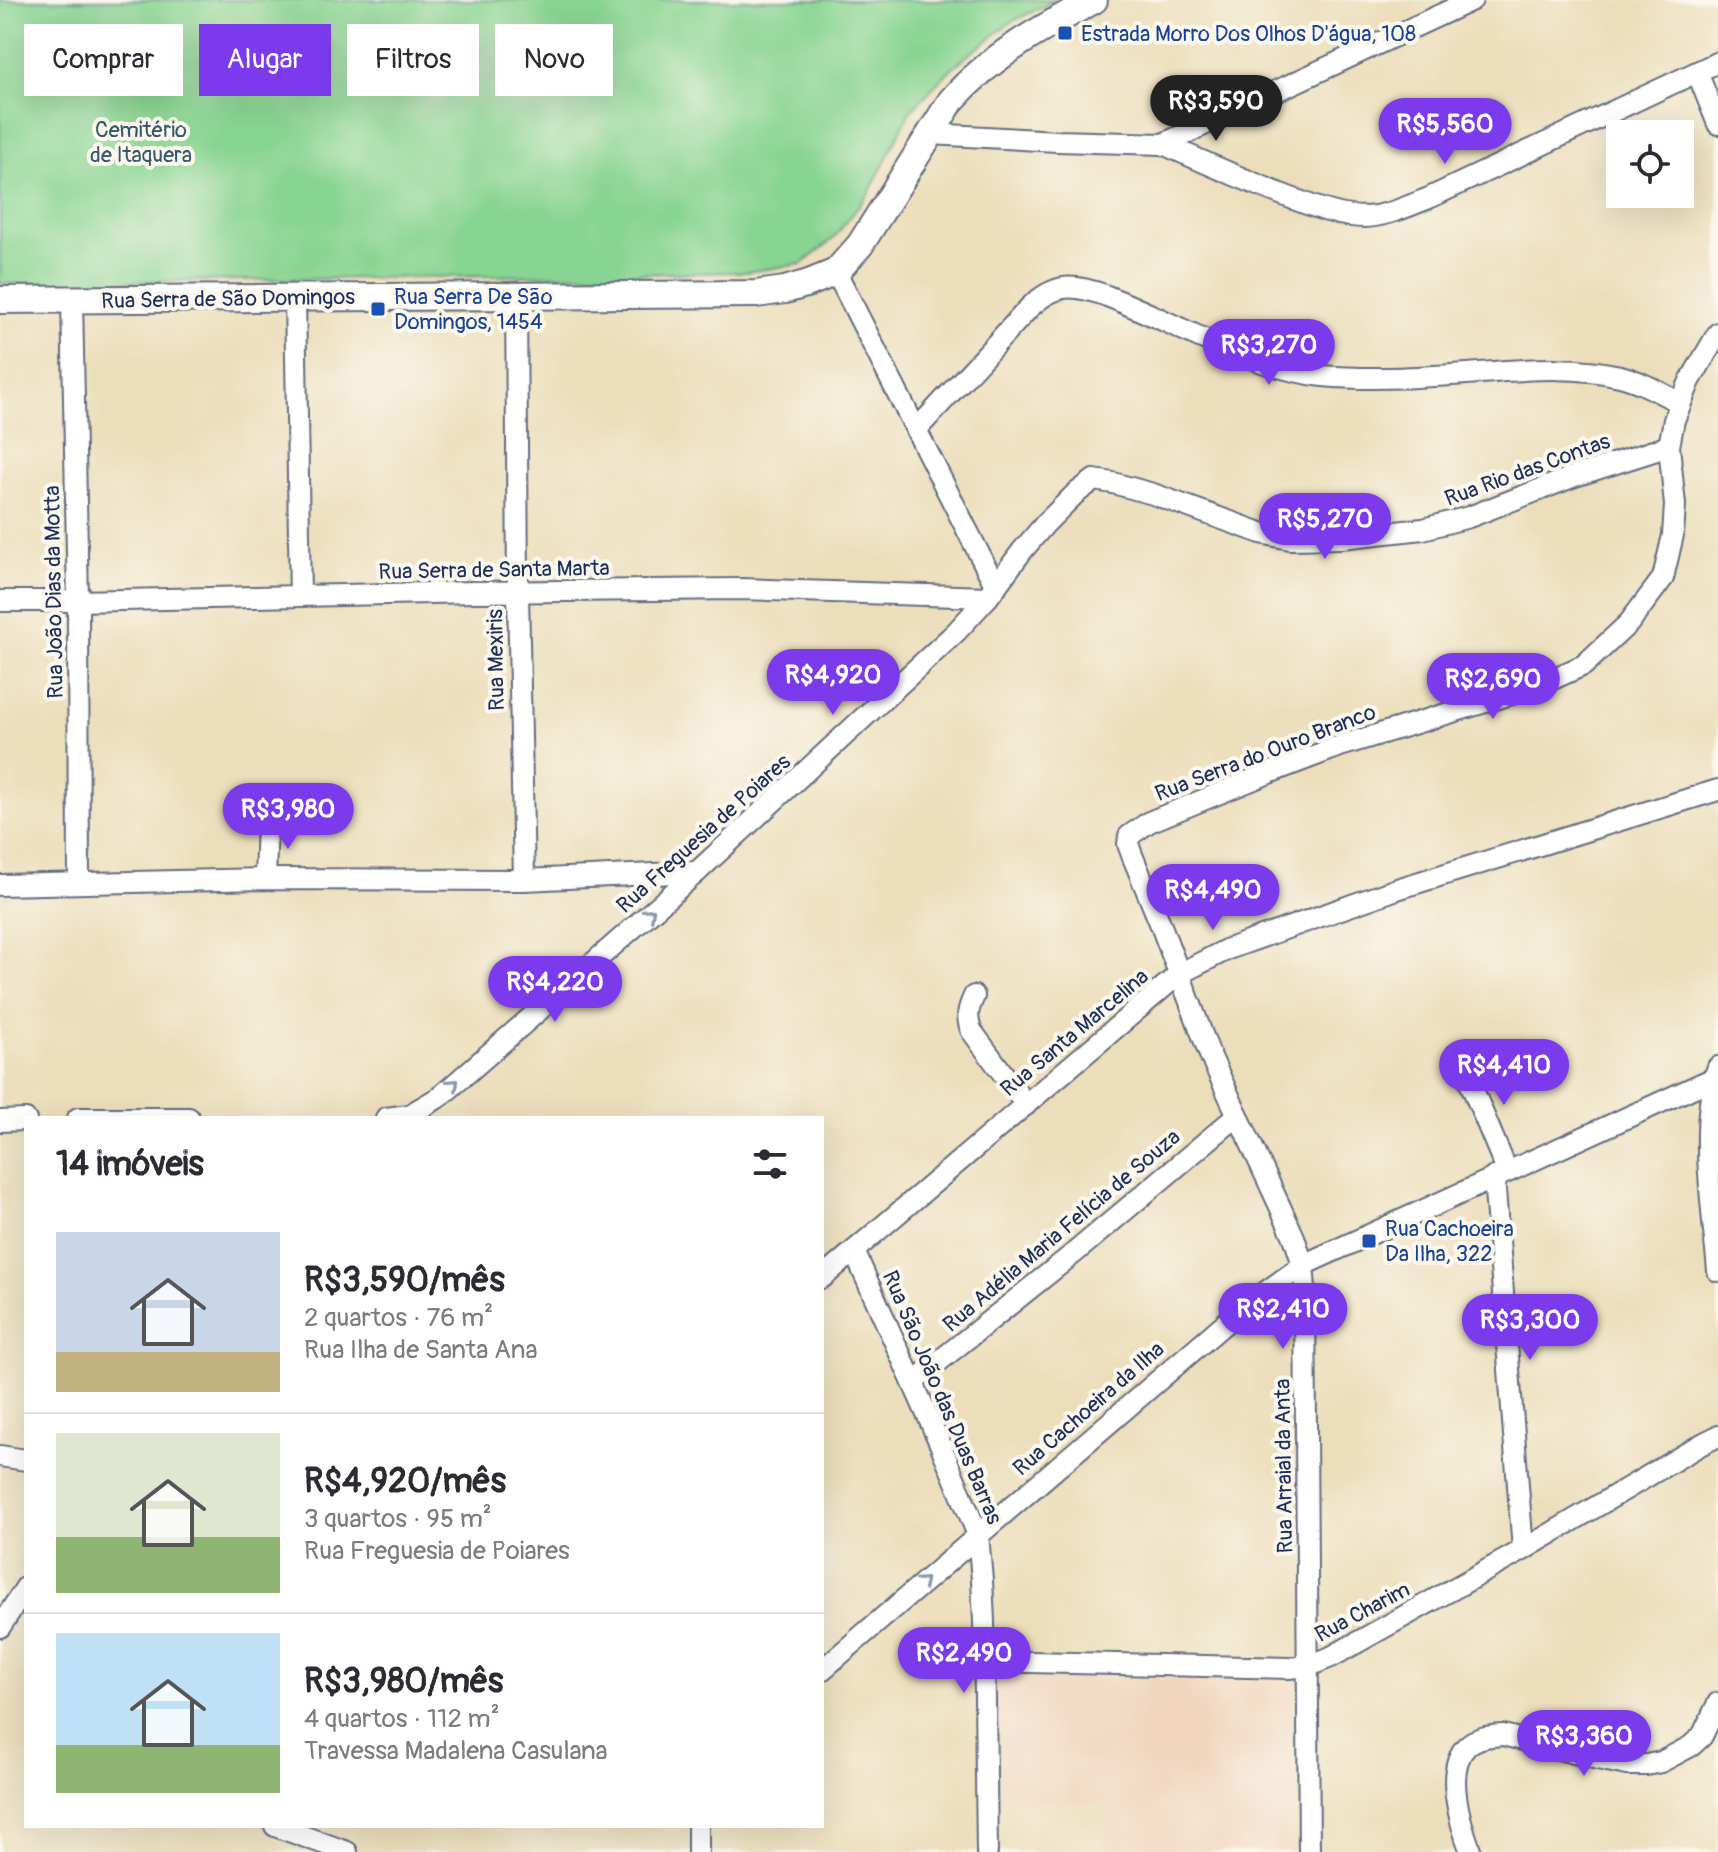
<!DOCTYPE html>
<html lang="pt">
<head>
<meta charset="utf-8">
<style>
  :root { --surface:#fff; --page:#f7f7f7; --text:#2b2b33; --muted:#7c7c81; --line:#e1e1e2; --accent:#7c3aed }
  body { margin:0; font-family:Pangolin,sans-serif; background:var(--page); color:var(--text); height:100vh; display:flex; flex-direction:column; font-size:30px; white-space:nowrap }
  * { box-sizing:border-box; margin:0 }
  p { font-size:26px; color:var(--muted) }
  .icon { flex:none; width:44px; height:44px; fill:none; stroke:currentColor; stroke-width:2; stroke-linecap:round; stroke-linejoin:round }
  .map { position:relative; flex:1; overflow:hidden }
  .drawer { position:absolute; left:24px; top:1116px; width:800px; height:712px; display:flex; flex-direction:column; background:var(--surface); border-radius:0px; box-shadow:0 8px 32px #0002 }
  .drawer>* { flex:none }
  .guide { position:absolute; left:24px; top:24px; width:800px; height:72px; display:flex; gap:16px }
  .tools { position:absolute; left:1606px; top:120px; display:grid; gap:16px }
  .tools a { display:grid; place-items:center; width:88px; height:88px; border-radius:0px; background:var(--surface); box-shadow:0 8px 32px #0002; font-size:40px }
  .price { position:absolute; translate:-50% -68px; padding:0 18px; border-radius:28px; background:var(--accent); color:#fff; font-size:26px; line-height:52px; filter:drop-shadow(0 2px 4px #0008) }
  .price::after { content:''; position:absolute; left:50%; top:48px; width:24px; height:18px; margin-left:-12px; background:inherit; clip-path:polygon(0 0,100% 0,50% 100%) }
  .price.on { background:#222; color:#fff }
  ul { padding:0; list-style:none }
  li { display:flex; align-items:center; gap:24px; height:200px; padding:0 32px }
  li+li { border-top:2px solid var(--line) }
  li span { display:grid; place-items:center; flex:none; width:224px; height:160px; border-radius:0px; color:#555 }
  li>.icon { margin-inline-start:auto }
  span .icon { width:96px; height:96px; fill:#fffc; stroke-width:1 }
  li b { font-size:34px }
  h2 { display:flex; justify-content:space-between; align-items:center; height:96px; padding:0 32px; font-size:34px }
  .chip { padding:0 28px; border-radius:0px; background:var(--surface); box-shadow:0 8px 32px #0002; font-size:28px; line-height:72px }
  .chip.on { background:var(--accent); color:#fff }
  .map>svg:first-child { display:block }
  .built { fill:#f1d5bd }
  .green { fill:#88d492; stroke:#528278; stroke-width:2 }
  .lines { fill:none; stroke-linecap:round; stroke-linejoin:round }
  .minor-casing { stroke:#646c7f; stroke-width:24 }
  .major-casing { stroke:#646c7f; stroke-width:30 }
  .minor { stroke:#fff; stroke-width:20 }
  .major { stroke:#fff; stroke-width:26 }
  .oneway { stroke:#8d97ae }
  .transit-dot { fill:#1a4fb4; stroke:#fbf7ec; stroke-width:3 }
  .labels { text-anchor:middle; stroke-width:8; stroke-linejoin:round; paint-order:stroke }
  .transit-label { font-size:22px; fill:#164399; stroke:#fbf7ec; text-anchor:start }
  .park-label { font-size:22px; fill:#36586b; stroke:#fbf7ec }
  .street-label { font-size:22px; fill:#1b2f5e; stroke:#fbf7ec }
</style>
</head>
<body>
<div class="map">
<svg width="1718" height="1852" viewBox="0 0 1718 1852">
  <rect width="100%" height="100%" fill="#fbf7ec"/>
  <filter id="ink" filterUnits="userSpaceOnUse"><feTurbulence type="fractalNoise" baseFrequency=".0125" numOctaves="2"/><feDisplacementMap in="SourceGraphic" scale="16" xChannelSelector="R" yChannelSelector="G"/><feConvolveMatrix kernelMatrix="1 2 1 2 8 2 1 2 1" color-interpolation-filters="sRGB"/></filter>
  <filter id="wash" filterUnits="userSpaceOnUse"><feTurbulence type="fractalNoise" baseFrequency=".006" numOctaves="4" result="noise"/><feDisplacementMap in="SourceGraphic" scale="32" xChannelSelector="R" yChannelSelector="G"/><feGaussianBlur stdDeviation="1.8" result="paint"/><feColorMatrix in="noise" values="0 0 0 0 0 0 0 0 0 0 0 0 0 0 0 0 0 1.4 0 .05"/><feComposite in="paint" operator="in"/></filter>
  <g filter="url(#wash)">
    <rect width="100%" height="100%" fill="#ecdebb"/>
    <!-- built -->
    <path class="built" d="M995,1676l298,5 -2,171h-186v-48l-111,-2z"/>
    <!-- green -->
    <path class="green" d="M0,0h1056l-45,22 -58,45 -42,43 -42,83 -36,46 -31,25 -56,8 -746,12z"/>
  </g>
  <g filter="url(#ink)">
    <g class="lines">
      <defs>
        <g id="minor">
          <path d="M1697,72l21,52"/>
          <path d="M930,134l127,7 106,3 309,-144"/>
          <path d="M1163,144c45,20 90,40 136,57 21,8 43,16 66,16 22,-1 44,-11 64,-19l289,-136"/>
          <path d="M836,272l160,315"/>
          <path d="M516,295l2,297 6,288"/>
          <path d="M295,296l5,300"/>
          <path d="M72,300l6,301 1,282"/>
          <path d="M917,429l112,-121c27,-26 45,-24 78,-12 72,28 139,71 216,80 56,5 114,0 170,-4 43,-3 85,-6 127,4 21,5 41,17 60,27"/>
          <path d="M0,601h78l396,-9 266,-3 248,8"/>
          <path d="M265,879l2,-58"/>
          <path d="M0,885l265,-6 259,1 173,-8"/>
          <path d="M974,996c-6,13 -8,20 -3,34l55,75"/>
          <path d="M1461,1061l46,110"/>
          <path d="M1718,1067c-20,54 -5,147 0,204"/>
          <path d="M78,1118h111"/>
          <path d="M386,1118l23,-3 32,-19 256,-224 259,-240 32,-35 34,-46 23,-27 30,-30 19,-14 19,3 40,11 108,39 29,6 51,-1 82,-9 46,-12 106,-41 94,-30"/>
          <path d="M0,1121l26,-1"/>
          <path d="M1494,1177l29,373"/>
          <path d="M854,1251l84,188 40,96 4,45 2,41 3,231"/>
          <path d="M822,1278l357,-304 49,-25 169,-60 321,-99"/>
          <path d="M913,1382l160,-128 165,-139"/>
          <path d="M0,1456l26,4"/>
          <path d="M0,1627l26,-40"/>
          <path d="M985,1661l304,7 20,-2 22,-9 192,-107 179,-106 16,-8"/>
          <path d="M822,1670l416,-358 65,-47 411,-187"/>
          <path d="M275,1826l72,26"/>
          <path d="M698,1852v-26"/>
          <path d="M1309,1852l-4,-564 -2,-23 -9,-28 -84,-182 -50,-132 -28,-68 -4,-11 1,-8 20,-14 120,-49 71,-27 195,-59 49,-22 45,-42 34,-45 10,-43 2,-30 -6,-59 5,-26 16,-39 28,-48"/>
          <path d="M1471,1852c-10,-26 -28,-83 -4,-106 9,-9 23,-10 36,-11l95,24 29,6h19l15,-3 30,-16 11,-10 16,-33"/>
        </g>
        <path id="major" d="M0,300l756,-6 29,-4 24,-7 27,-11 24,-27 91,-144c39,-45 91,-73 143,-101"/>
      </defs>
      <!-- minor casing -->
      <use href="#minor" class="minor-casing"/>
      <!-- major casing -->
      <use href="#major" class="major-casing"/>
      <!-- minor -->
      <use href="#minor" class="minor"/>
      <!-- major -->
      <use href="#major" class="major"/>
    </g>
    <!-- one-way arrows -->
    <defs><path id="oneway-chevron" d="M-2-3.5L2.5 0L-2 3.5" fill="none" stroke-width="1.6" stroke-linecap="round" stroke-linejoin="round" transform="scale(2)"/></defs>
    <g class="oneway">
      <use href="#oneway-chevron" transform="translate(650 913) rotate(-41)"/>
      <use href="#oneway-chevron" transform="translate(454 1084) rotate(-42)"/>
      <use href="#oneway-chevron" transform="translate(923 1582) rotate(-41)"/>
    </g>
  </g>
  <!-- markers -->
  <g class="transit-dot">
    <rect x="1057" y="25" width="16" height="16" rx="4"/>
    <rect x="370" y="301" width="16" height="16" rx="4"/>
    <rect x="1361" y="1233" width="16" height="16" rx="4"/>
  </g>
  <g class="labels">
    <!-- transit labels -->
    <g class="transit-label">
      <text x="1081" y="41">Estrada Morro Dos Olhos D'água, 108</text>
      <text x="394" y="304">Rua Serra De São<tspan x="394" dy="25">Domingos, 1454</tspan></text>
      <text x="1385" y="1236">Rua Cachoeira<tspan x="1385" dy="25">Da Ilha, 322</tspan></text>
    </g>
    <!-- park labels -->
    <g class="park-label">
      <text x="141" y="137">Cemitério<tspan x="141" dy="25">de Itaquera</tspan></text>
    </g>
    <!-- street labels -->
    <g class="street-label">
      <text transform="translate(228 298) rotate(-1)" y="8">Rua Serra de São Domingos</text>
      <text transform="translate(1527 469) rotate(-20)" y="8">Rua Rio das Contas</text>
      <text transform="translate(494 569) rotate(-1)" y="8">Rua Serra de Santa Marta</text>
      <text transform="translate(53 592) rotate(-91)" y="8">Rua João Dias da Motta</text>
      <text transform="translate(495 660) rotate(-91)" y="8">Rua Mexiris</text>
      <text transform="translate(1265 752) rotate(-21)" y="8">Rua Serra do Ouro Branco</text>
      <text transform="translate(703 833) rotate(-42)" y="8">Rua Freguesia de Poiares</text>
      <text transform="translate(1074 1032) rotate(-40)" y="8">Rua Santa Marcelina</text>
      <text transform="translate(1061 1230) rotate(-40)" y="8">Rua Adélia Maria Felícia de Souza</text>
      <text transform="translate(943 1397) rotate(67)" y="8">Rua São João das Duas Barras</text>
      <text transform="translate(1088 1408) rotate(-41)" y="8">Rua Cachoeira da Ilha</text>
      <text transform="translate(1283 1466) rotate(-91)" y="8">Rua Arraial da Anta</text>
      <text transform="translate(1362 1611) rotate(-28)" y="8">Rua Charim</text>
    </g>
  </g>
</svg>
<div class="tools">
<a><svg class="icon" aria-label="locate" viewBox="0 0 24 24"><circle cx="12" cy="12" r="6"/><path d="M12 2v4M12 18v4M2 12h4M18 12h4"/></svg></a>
</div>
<b class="price on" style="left:1216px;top:143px">R$3,590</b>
<b class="price" style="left:1445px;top:166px">R$5,560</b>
<b class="price" style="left:1269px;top:387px">R$3,270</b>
<b class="price" style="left:1325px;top:561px">R$5,270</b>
<b class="price" style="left:833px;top:717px">R$4,920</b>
<b class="price" style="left:1493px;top:721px">R$2,690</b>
<b class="price" style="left:288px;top:851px">R$3,980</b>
<b class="price" style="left:1213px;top:932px">R$4,490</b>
<b class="price" style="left:555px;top:1024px">R$4,220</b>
<b class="price" style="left:1504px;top:1107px">R$4,410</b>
<b class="price" style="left:1283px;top:1351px">R$2,410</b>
<b class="price" style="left:1530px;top:1362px">R$3,300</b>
<b class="price" style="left:964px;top:1695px">R$2,490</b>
<b class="price" style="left:1584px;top:1778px">R$3,360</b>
<div class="guide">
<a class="chip">Comprar</a>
<a class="chip on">Alugar</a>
<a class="chip">Filtros</a>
<a class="chip">Novo</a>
</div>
<section class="drawer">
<h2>14 imóveis<svg class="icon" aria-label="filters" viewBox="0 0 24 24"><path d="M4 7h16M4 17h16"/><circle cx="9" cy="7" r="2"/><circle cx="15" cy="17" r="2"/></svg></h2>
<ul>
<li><span style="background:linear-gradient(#c9d6e8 75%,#c2b280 0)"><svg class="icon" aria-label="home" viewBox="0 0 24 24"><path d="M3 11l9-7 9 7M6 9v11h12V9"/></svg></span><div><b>R$3,590/mês</b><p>2 quartos · 76 m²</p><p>Rua Ilha de Santa Ana</p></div></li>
<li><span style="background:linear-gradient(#dfe7d0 65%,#8fb573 0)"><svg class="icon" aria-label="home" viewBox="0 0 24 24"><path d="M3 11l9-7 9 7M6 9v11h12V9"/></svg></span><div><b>R$4,920/mês</b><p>3 quartos · 95 m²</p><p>Rua Freguesia de Poiares</p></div></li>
<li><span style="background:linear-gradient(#bfe0f5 70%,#8fb573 0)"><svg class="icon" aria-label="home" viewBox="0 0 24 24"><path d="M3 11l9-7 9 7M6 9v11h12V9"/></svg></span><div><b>R$3,980/mês</b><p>4 quartos · 112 m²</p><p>Travessa Madalena Casulana</p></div></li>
</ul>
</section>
</div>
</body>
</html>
